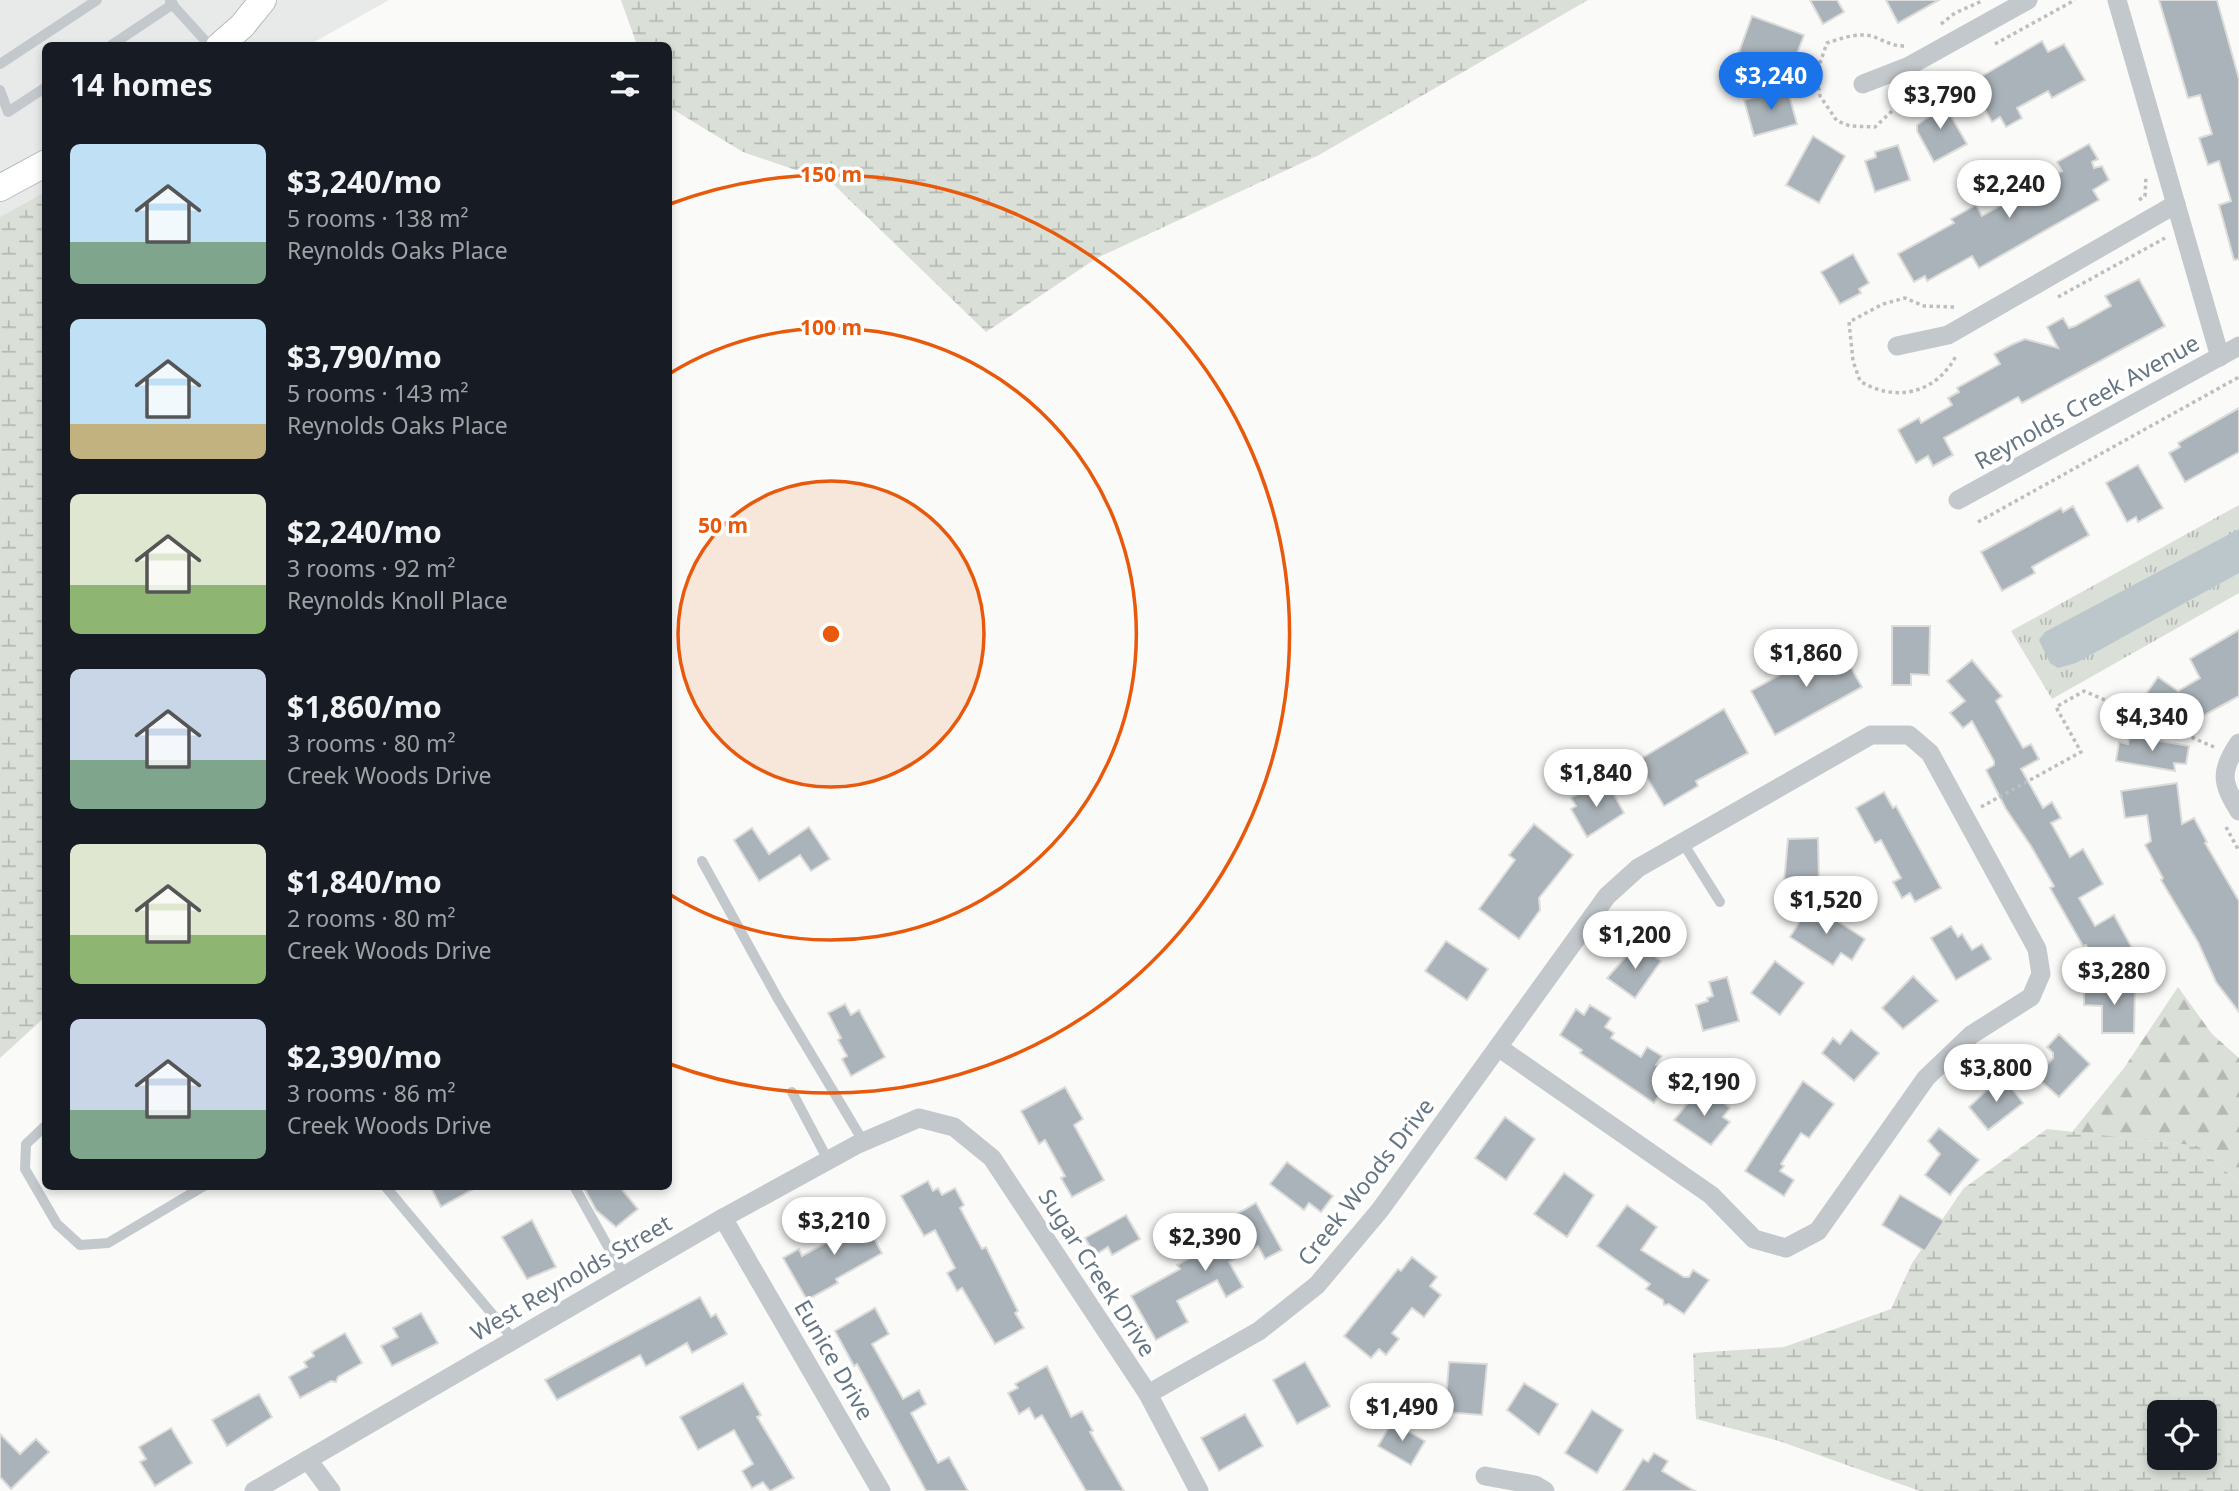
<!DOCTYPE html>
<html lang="en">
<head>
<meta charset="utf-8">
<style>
  :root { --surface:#171b24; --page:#20242c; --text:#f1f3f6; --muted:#9ea1a6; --accent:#1a73e8 }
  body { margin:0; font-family:"Noto Sans",sans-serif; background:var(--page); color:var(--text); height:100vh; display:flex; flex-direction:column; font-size:26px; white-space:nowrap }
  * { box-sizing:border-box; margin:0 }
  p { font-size:23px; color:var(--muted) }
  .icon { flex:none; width:38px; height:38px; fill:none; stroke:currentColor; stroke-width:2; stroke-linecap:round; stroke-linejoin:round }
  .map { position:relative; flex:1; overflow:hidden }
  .panel { position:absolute; left:42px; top:42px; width:630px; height:1148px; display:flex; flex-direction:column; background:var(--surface); border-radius:10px; box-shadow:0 4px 10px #0003 }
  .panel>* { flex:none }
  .controls { position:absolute; left:2147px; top:1400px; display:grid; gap:14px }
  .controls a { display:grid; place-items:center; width:70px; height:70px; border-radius:10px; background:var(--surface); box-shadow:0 4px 10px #0003; font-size:35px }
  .price { position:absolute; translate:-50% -60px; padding:0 16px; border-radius:24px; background:#fff; color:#222; font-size:23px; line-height:46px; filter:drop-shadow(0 2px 4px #0008) }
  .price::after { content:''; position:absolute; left:50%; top:42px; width:21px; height:16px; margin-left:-10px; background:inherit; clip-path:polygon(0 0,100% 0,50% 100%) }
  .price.on { background:var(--accent); color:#fff }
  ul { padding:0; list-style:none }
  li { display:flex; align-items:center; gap:21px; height:175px; padding:0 28px }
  li span { display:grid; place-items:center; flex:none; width:196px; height:140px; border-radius:10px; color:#555 }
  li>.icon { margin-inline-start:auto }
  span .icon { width:84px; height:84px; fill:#fffc; stroke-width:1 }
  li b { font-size:30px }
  h2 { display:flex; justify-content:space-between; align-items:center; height:84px; padding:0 28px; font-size:30px }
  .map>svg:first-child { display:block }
  .built { fill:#e8e9e9 }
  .grass { fill:url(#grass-tufts) }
  .forest { fill:url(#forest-firs) }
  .wetland { fill:url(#wetland-marsh); fill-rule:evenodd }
  .water { fill:#bbc7cb }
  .building { fill:#aab3b9; stroke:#dcdcda; stroke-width:2 }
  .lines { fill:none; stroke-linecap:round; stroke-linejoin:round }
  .secondary-casing { stroke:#b3babf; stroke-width:28 }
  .path { stroke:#bbbfc2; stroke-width:3.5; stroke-dasharray:3.5 3.5; stroke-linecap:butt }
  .lane { stroke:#c3c8cc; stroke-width:10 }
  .street { stroke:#c3c8cc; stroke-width:19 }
  .secondary { stroke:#fff; stroke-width:26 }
  .ring { fill:none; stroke:#e8590c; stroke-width:3.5 }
  .labels { text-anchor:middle; stroke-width:7; stroke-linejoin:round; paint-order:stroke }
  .street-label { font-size:23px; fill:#657683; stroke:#fff }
  .centre { fill:#e8590c; stroke:#fff; stroke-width:3.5 }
  .ring-label { font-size:21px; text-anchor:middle; font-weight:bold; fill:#e8590c; stroke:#fff; stroke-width:7; stroke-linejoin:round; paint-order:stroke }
</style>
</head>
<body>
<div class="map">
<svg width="2239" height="1491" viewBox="0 0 2239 1491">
  <defs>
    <pattern id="grass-tufts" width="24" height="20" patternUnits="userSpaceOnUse" patternTransform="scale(1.75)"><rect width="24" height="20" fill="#dadfd7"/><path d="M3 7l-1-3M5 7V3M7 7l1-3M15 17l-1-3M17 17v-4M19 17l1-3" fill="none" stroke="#b4b9b4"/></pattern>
    <pattern id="forest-firs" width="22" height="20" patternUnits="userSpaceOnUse" patternTransform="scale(1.75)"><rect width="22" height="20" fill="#dadfd7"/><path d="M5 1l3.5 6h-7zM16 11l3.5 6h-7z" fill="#b4b9b4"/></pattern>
    <pattern id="wetland-marsh" width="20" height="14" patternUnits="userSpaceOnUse" patternTransform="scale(1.75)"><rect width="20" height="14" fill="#dadfd7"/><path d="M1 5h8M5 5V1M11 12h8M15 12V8" fill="none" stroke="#b4b9b4"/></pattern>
  </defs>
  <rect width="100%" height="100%" fill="#fafaf8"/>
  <!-- built -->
  <g class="built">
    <path d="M0,0h248l-14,18 -34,27 -154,1 -1,104 -45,25z"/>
    <path d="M278,0h111l-80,45 -72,1 13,-12z"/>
    <path d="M45,177v15l-45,25v-15z"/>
  </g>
  <!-- grass -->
  <path class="grass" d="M2239,505v88l-187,106 -41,-68z"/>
  <!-- forest -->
  <path class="forest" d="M2178,987l34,47 27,24v125l-41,-37 -126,-14 52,-64z"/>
  <!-- wetland -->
  <g class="wetland">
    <path d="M621,0h967l-269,155 -222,103 -111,74 -155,-150 -88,-30 -74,-45 -1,-61 -31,-1z"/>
    <path d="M45,192v825l-45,41v-841z"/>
    <path d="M2047,1129l151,17 41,37v308h-319l-141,-50 -83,-22 -3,-66 91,-6 107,-38 21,-46 52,-75zM2160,1412h45v46h-45z"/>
  </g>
  <!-- water -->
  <path class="water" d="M2239,529v44l-163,90 -18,5 -8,-5 -11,-23 6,-8z"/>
  <!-- building -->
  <g class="building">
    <path d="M1810,0h27l7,12 -21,12z"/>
    <path d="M1886,0h53l-41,23z"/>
    <path d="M2159,0h58l22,79v180l-5,1 -15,-55 12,-4 -12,-40 -11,4 -9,-27 13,-4 -10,-33 -2,-6 -12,3z"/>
    <path d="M1752,16l52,19 -13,35 -52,-18z"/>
    <path d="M2042,41l6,11 16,-8 21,36 -33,18 -4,-7 -31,17 5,10 -16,9 -6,-10 -8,5 -22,-39z"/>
    <path d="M1787,87l10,37 -43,12 -10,-36z"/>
    <path d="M1940,97l27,47 -33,18 -17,-31v-6l13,-9 -6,-10z"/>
    <path d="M1813,136l32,20 -26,47 -33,-18z"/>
    <path d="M2089,144l9,15 -6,3 2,6 8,-2 7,14 -16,10 6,10 -120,68 -7,-12 -45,25 -2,-5 -11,6 -16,-28 56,-31 -3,-4 25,-14 6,11 80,-45 -5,-9z"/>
    <path d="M1898,145l12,35 -35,12 -10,-31 11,-4 -1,-5z"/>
    <path d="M1853,254l16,29 -10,6 2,4 -21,11 -19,-32z"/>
    <path d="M2139,279l26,47 -143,77 -4,-6 -74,41 9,17 -20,11 -5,-10 -12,7 -18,-33 21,-12 2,5 31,-18 -4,-7 11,-6 -2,-4 43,-24 -6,-10 17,-9 14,-6 33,9 -11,-21 16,-9 6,10 6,-2 36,-20 -6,-10z"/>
    <path d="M2239,408v44l-54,30 -16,-29 11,-6 -2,-4z"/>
    <path d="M2138,465l25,43 -25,14 -2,-5 -9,5 -21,-39z"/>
    <path d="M2073,506l16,29 -57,32 3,6 -33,18 -21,-39 80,-44 2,4z"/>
    <path d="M1892,626h38l-1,49 -18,-1v11h-19z"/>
    <path d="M2239,630v66l-58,32 -39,-28 16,-23 20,14 22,-13 -10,-19z"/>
    <path d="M1837,643l25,44 -87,48 -24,-44z"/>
    <path d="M1972,660l30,36 -6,5 27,47 8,-4 8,15 -18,10 22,39 9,-6 9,16 -10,5 19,34 13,-8 20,35 -24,14 16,28 19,-11 18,33 -34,19 -12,-22 -3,1 -33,-58 4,-2 -23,-40 -25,-37 -20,-39 8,-5v-4l-22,-40 -9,7 -13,-15 15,-12 -18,-20z"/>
    <path d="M1724,709l24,44 -52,28 2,5 -34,20 -27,-45z"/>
    <path d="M2130,736l59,10 -3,18 -12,-1 1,8 -59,-10 3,-19 9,2z"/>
    <path d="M2177,783l5,41 12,-6 13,24 -2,1 34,58v111l-23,-30 -18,-40 -37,-62 2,-2 -18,-33 6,-4 -4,-26 -22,3 -4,-27z"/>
    <path d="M1596,784l4,8 10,-5 14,26 -37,24 -16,-28 5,-3 -5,-8z"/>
    <path d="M1884,792l9,16 3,-2 45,82 -26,14 -5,-9 -8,5 -9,-16 8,-4 -20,-38 -6,3 -19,-35z"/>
    <path d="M1534,824l39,31 -34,43 1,12 -21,29 -40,-30 36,-49 -6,-5z"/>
    <path d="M809,827l21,32 -19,12 -11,-16 -41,26 -25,-41 18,-12 17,26z"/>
    <path d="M1818,838l1,45h-35l4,-44z"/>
    <path d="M1811,904l54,35 -13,21 -11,-7 -8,12 -43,-28z"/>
    <path d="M1951,926l7,11 4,-3 10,16 10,-6 9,15 -35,21 -25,-42z"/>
    <path d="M1446,941l42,28 -21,31 -42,-29z"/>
    <path d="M1637,944l24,17 -26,37 -28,-20z"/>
    <path d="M1775,961l29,22 -24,32 -29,-22z"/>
    <path d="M1913,976l25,25 -35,28 -21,-21z"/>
    <path d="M1727,977l12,44 -36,10 -7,-26 12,-4 -1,-3 6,-2 -4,-14z"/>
    <path d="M2084,986h51l-1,47h-32v-27l-18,-1z"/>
    <path d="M845,1004l6,11 8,-5 26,47 -34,19 -9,-17 5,-3 -9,-16 3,-2 -13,-25z"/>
    <path d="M1590,1005l21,13 -6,9 9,6 -3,5 30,19 6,-10 15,9 -6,9 16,10 -18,28 -74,-50 2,-3 -22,-15 16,-26 8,6z"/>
    <path d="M1851,1030l28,23 -25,28 -32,-28 11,-15 7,6z"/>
    <path d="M2059,1034l31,30 -31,33 -23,-20 17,-19v-5l-6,-6z"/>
    <path d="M2002,1076l21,27 -35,27 -19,-23z"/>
    <path d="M1803,1081l31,23 -25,34 -8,-5 -20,31 3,2 -4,5 14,9 -10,16 -39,-25z"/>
    <path d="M1065,1087l18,32 -9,6 30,55 -32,17 -11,-19 4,-2 -20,-36 -6,4 -18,-33z"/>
    <path d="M1695,1094l13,11 7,-9 15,12 -7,9 7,5 -19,23 -37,-25z"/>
    <path d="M1505,1117l30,22 -29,41 -31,-22z"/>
    <path d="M1939,1128l40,32 -29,35 -25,-20 15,-21 -12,-13z"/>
    <path d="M1287,1162l46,34 -12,16 -12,-9 -5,7 -34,-26z"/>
    <path d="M1564,1173l30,22 -27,42 -33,-23z"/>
    <path d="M928,1181l5,10 5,-3 4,7 13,-7 9,17 -4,3 22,41 4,-2 32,64 -3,2 9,15 -29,16 -33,-56 -5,3 -10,-18 8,-5 -20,-38 -11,6 -23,-40z"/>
    <path d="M430,1186h49l-38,21z"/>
    <path d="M583,1186h36l19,23 -22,18 -20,-17z"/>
    <path d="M1900,1195l44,26 -19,30 -43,-26z"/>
    <path d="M1256,1203l26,47 -17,9 -7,-13 -29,16 14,25 -17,10 -9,-17 -40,21 11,21 -32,18 -25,-44 49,-27 -3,-4 62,-34 -7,-14z"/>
    <path d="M1627,1205l30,22 -16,23 43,27h5l4,-7 16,10 -25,34 -15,-10 -5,1 -1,-5 -17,-11 4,-5 -53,-38z"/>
    <path d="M859,1211l23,42 -46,26 2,4 -31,17 -24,-42 16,-9 3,7 38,-21 -2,-4 8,-4 -4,-7z"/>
    <path d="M1126,1215l14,24 -28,16 -4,-8 -13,8 -10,-17z"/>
    <path d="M532,1220l24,47 -29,12 -25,-42z"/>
    <path d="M1412,1257l25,20 -7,9 11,9 -17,22 -12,-9 -20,25 7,6 -13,16 -7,-6 -8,9 -27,-22 54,-67 3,2z"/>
    <path d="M700,1297l11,20 5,-3 11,20 -35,19 -5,-10 -41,23 -6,-11 -83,45 -12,-20z"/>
    <path d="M875,1308l14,26 -17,10 31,55 16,-9 7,14 -15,9 27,50 11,-6 19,34h-42l-69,-127 -3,2 -19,-35z"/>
    <path d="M421,1313l17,30 -46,23 -11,-20 17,-9 -5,-9z"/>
    <path d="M345,1333l17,30 -24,14 -2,5 -5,-1 -31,17 -11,-21 18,-10 -3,-5 10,-6 -2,-4z"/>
    <path d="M1305,1362l25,44 -33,18 -24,-44z"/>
    <path d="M1449,1362l38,2 -5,51 -37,-3z"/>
    <path d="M1047,1366l24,51 11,-6 11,20 -3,1 34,59h-38l-44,-76 -7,4 -6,-11 -10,6 -11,-21 10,-5 -3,-4z"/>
    <path d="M743,1383l18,32 -4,2 37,61 -24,13 -7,-9 -11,6 -10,-17 11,-7 -19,-34 -36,20 -18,-33z"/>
    <path d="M1524,1383l34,21 -19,31 -32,-25z"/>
    <path d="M259,1394l13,23 -45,29 -15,-26z"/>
    <path d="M1592,1410l31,20 -26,43 -32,-20z"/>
    <path d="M1245,1414l18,32 -44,25 -18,-33z"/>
    <path d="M1392,1422l33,19 -14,24 -33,-19z"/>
    <path d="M171,1428l21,35 -37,23 -15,-24 6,-3 -7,-12z"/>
    <path d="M0,1434l20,20 16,-15 13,13 -38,37 -11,-12z"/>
    <path d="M1654,1453l14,8 -6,10 33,20h-72l20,-32 5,3z"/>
  </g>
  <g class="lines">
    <defs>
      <g id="secondary">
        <path d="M219,46l23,-20 21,-26"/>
        <path d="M0,188l46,-25"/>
      </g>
    </defs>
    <!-- secondary casing -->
    <use href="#secondary" class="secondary-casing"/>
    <!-- path -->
    <g class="path">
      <path d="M1941,24l14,-11 27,-12"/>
      <path d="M1995,44l80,-44"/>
      <path d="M1904,46c-10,0 -18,-4 -27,-8 -15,-7 -35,0 -50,5l-11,31 4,22 17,25 13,5 25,1 48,-45"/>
      <path d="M2139,200l6,-4 1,-20"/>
      <path d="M2058,297l107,-59"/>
      <path d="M1954,307l-30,-1 -19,-8 -22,6 -34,18 4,39 7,20c37,23 78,11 97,-27"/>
      <path d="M1978,522l261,-145"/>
      <path d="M1981,807l100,-55 -25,-45 28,-16 130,56"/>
      <path d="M2226,827l13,24"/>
    </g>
    <!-- lane -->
    <g class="lane">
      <path d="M170,2l40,44"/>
      <path d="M110,46l63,-42"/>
      <path d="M0,64l97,-64"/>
      <path d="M0,90l8,22 38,-25"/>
      <path d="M1683,843l37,59"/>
      <path d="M702,861l76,138 85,142"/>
      <path d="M792,1092l36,68"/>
      <path d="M46,1125l-20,19 -1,25 32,55 23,21 28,-2 96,-57"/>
      <path d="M385,1186l129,154"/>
      <path d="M574,1186l50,89"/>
    </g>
    <!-- street -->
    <g class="street">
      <path d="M2117,0l103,357"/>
      <path d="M1863,84l46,-18 119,-66"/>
      <path d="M1897,346l51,-11 228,-131"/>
      <path d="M1958,500l281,-154"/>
      <path d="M1871,735h38l21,18 107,196 4,25 -10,23 -60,38 -45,43 -108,153 -32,17 -32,-9 -43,-44 -213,-148 109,-151 31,-28z"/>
      <path d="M2239,743c-20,29 -17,40 0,68"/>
      <path d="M723,1218l158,273"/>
      <path d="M1148,1394l111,-63 58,-46 63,-75 118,-163"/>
      <path d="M308,1460l23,31"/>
      <path d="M1485,1476l50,9 10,6"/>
      <path d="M254,1491l469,-273 135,-74 61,-26 35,9 38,31 156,236 51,97"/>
    </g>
    <!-- secondary -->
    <use href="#secondary" class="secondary"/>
  </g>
  <!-- distance rings -->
  <circle cx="831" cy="634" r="153" fill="#e8590c" fill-opacity=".12"/>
  <g class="ring">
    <circle cx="831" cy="634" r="153"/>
    <path d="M669 374A306 306 0 1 1 669 894"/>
    <path d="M670 204A459 459 0 1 1 670 1064"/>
  </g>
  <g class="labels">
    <!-- street labels -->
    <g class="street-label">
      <text transform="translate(2087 402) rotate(-29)" y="8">Reynolds Creek Avenue</text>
      <text transform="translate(1366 1182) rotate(-52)" y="8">Creek Woods Drive</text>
      <text transform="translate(1097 1273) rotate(57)" y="8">Sugar Creek Drive</text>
      <text transform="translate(571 1278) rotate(-30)" y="8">West Reynolds Street</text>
      <text transform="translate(834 1360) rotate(60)" y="8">Eunice Drive</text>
    </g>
  </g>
  <circle cx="831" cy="634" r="10" class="centre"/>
  <g class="ring-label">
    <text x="831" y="182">150 m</text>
    <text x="831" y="335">100 m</text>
    <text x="723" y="533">50 m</text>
  </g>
</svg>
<div class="controls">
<a><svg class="icon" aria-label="locate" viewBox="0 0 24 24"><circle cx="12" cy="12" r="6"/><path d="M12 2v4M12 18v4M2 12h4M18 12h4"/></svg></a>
</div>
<b class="price on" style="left:1771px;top:112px">$3,240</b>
<b class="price" style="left:1940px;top:131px">$3,790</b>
<b class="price" style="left:2009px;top:220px">$2,240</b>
<b class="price" style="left:1806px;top:689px">$1,860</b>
<b class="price" style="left:2152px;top:753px">$4,340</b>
<b class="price" style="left:1596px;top:809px">$1,840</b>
<b class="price" style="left:1826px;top:936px">$1,520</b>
<b class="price" style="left:1635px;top:971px">$1,200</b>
<b class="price" style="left:2114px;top:1007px">$3,280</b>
<b class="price" style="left:1996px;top:1104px">$3,800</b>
<b class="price" style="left:1704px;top:1118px">$2,190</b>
<b class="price" style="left:834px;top:1257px">$3,210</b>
<b class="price" style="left:1205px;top:1273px">$2,390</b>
<b class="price" style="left:1402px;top:1443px">$1,490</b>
<section class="panel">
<h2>14 homes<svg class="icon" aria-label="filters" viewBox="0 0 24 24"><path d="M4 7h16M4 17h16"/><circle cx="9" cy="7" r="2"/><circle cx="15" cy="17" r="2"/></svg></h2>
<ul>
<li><span style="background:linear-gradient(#bfe0f5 70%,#7fa58c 0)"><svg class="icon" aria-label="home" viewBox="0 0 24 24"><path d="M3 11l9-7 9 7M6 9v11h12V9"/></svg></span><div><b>$3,240/mo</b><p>5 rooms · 138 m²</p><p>Reynolds Oaks Place</p></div></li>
<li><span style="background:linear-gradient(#bfe0f5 75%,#c2b280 0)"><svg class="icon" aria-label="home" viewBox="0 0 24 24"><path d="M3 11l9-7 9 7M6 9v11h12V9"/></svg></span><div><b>$3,790/mo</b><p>5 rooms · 143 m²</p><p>Reynolds Oaks Place</p></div></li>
<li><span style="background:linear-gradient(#dfe7d0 65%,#8fb573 0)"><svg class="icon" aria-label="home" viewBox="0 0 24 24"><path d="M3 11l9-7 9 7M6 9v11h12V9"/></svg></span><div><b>$2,240/mo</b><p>3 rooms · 92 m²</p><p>Reynolds Knoll Place</p></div></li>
<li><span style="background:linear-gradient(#c9d6e8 65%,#7fa58c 0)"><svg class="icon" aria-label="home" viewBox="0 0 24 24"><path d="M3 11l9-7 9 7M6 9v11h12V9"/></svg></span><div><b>$1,860/mo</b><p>3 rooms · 80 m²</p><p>Creek Woods Drive</p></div></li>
<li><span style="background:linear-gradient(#dfe7d0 65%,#8fb573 0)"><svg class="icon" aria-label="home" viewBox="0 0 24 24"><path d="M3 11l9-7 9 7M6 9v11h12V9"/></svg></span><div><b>$1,840/mo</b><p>2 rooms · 80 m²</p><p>Creek Woods Drive</p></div></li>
<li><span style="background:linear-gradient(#c9d6e8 65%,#7fa58c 0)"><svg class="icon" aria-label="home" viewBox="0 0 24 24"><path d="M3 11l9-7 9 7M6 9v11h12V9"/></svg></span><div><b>$2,390/mo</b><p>3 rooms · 86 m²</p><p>Creek Woods Drive</p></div></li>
</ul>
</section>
</div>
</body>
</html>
